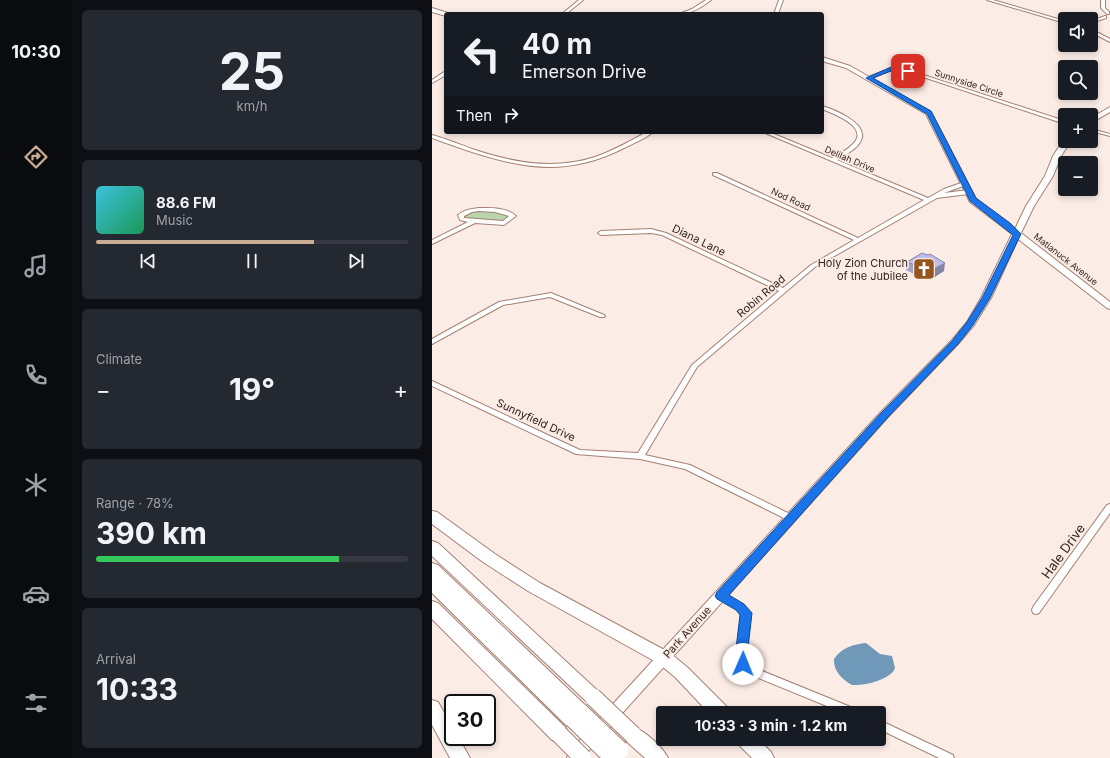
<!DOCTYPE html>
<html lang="en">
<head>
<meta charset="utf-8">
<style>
	:root { --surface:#171b24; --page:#242831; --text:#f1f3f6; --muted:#9ea1a6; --line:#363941; --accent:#c8ac94 }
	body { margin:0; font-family:Inter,sans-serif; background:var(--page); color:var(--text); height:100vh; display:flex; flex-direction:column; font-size:15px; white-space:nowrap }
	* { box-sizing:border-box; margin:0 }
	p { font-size:13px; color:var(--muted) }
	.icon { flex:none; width:22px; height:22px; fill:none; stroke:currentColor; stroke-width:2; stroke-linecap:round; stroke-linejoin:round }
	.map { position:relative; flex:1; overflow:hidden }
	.panel { display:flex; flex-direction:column; gap:10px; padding:10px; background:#0d0f14; width:360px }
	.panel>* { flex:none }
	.top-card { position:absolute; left:12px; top:12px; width:380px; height:122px; border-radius:4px; box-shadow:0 2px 6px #0003; background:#171b24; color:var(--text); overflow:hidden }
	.tools { position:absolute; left:626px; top:12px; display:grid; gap:8px }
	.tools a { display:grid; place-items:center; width:40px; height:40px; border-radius:4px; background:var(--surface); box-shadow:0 2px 6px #0003; font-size:20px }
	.speed { position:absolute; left:12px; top:694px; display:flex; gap:8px; font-size:20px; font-weight:700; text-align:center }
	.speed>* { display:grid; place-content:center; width:52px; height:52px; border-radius:50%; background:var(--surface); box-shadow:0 2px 6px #0003; line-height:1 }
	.speed .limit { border:2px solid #111; border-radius:6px; background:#fff; color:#111 }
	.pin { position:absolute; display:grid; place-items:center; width:34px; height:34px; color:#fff; margin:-17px; border-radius:8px; box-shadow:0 2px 6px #0006 }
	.me { position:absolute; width:44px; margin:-22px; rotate:1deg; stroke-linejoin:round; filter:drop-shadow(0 0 3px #0008) }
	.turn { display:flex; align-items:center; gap:14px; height:84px; padding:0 12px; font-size:18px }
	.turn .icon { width:52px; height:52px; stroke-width:2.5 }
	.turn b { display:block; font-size:28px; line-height:34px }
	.then { display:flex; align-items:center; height:38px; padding:0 12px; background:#0003; gap:8px; font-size:15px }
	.big { font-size:30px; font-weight:700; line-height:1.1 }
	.panel .card { flex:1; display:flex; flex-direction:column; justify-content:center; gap:6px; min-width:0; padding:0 14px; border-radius:6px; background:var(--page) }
	.panel .dial { align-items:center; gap:0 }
	.dial b { font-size:52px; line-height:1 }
	.song { display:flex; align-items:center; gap:12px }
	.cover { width:48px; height:48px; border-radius:6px; background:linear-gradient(135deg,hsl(190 70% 55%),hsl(150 70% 35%)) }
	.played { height:4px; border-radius:2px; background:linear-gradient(90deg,var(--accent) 70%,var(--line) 70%) }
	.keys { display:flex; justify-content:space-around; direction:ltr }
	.heat { display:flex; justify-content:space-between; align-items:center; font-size:22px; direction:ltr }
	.charge { height:6px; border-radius:3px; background:linear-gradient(90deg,#34c759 78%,var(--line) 0) }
	.trip { position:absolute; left:224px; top:706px; width:230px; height:40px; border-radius:4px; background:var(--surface); box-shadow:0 2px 6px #0003; font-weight:700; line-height:40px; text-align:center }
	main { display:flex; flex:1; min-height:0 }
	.tab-bar { display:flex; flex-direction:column; width:72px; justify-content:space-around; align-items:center; background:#090b0e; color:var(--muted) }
	.tab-bar .icon { width:28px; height:28px }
	.tab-bar .active { color:var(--accent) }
	.tab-bar b { font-size:18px; color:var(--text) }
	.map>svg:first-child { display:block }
	.green { fill:#bad5ad }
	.water { fill:#7099b9 }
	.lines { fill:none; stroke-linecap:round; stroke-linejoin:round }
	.street-casing { stroke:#a38073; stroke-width:2 }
	.secondary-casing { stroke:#a38073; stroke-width:2 }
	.highway-casing { stroke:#a38073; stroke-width:2 }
	.street { fill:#fff; fill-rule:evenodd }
	.secondary { fill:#fff; fill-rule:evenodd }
	.highway { fill:#fff; fill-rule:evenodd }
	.highway-bridge-casing { stroke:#a38073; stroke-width:19; stroke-linecap:butt }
	.highway-bridge { stroke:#fff; stroke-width:17 }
	.wall { fill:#a3a2c9 }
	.shaded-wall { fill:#8484a4 }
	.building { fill:#bdbcea; stroke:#8484a4 }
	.route { fill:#1a73e8; stroke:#114b97 }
	.labels { text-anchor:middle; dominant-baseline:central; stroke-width:3.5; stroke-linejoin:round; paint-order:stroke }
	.far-street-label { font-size:9px; fill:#32241f; stroke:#fcece6 }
	.street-label { font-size:11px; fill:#32241f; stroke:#fcece6 }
	.poi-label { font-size:11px; fill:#32241f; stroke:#fcece6; text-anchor:end }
	.near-street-label { font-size:13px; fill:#32241f; stroke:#fcece6 }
</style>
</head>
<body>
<main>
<nav class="tab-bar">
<b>10:30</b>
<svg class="icon active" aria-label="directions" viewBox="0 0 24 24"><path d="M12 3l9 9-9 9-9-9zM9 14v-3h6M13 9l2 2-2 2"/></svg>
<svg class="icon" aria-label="music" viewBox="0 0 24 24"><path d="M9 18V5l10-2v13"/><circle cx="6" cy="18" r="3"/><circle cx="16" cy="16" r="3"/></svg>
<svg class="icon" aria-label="phone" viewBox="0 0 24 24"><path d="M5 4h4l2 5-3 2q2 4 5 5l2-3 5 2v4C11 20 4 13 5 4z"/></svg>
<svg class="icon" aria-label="climate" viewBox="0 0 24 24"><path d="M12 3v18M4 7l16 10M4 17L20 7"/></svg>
<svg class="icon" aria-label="car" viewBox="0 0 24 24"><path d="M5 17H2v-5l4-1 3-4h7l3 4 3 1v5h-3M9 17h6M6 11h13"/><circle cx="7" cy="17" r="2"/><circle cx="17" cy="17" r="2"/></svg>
<svg class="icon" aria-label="filters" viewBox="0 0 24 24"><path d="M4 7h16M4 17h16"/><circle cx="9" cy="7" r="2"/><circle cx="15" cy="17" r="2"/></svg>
</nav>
<section class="panel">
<div class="card dial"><b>25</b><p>km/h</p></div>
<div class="card">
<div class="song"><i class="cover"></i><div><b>88.6 FM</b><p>Music</p></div></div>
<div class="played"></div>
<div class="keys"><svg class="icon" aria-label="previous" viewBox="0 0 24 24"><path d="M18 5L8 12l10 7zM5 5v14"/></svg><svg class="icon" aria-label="pause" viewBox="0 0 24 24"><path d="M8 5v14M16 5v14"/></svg><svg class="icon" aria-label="next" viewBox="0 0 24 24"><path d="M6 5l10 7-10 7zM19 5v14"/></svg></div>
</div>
<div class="card"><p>Climate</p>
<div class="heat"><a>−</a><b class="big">19°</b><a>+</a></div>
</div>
<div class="card"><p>Range · 78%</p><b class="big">390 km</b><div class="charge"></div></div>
<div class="card"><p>Arrival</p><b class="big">10:33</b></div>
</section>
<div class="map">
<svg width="678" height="758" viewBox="0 0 678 758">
	<rect width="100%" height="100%" fill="#fcece6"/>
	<path class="green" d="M43,211L74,213L78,216L71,221L34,219L31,217L35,213Z"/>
	<path class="water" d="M434,643L448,654L460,656L463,668C459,680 431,686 420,685C411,680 401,671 402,659C409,648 422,644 434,643Z"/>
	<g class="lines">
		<g class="street-casing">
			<path id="street" d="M147,0H151L134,14H130Z
				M274,0H279C270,7 259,14 247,14L260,9Z
				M347,0H351L346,14H342Z
				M555,0H561L633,21V23Z
				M669,0H673V8L677,12V14H675L669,8Z
				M673,16H674V18L659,23V21Z
				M659,29L678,39V42L659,32Z
				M464,66L633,121V124L464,68L438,79L434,78Z
				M12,72H14V75L0,83V80Z
				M390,106C401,109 433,122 430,137C428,148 413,155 405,160L496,198L512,189L532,182L535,184L534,185L512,193L536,190L539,192L536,194L505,198L383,267L265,367L213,455L258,465L362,516L363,518L362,520H356L253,469L208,459L144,454L0,386V381L148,450L206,453L260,365L347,291L230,235L219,233L169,235L166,233L169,231L219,229L234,233L351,288L379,265L422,240L281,175V173H285L426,238L492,200L331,132H337L400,158C408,154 415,150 421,144C438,127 402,114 390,109Z
				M659,129L678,134V136L659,131Z
				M215,132H221C213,139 202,143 192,148C122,184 68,162 0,138V135C15,139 29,145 43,150C82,163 123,170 163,157C181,151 198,141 215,132Z
				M47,208C59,208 74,207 84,216L72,225L43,223L0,244V240L36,222L28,220L26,215C32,210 39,209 47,208ZM47,211L63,212L77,216L71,221L32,218V216L40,212Z
				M119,293L172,315L173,316L172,317H168L118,297L71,305L0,344V339L67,302Z
				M678,504V513L607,613L604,614L601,613L600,610L601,607L675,505Z
				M289,593L308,603L318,613L314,657L315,662L318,666L426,710L428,713H412L312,672L306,664L304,657L309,614L302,607L286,598L285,596L286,594Z
				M447,720L521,755L522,758H507L447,729Z"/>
		</g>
		<g class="secondary-casing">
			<path id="secondary" d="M0,8L16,13L17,14H14V16L0,12Z
				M390,57L418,66L499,112L544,199L583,229L594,206L613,176L621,156L632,139L633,141H639L629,156L621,176L602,206L589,233L678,302V309L675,308L586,239L559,298L542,325L526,344L456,417L150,758H135L137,752L448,413L520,340L535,322L549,298L580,234L538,202L494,114L414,68L390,61Z
				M678,107V112L659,123V118Z"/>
		</g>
		<g class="highway-casing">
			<path id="highway" d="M0,511L5,512L63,554L108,583L238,653L255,667L295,707L298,713H277L243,677L226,663L96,591L51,562L0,524Z
				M0,541L6,543L167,692L170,697L167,702L161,705L155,702L0,556Z
				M0,563L6,565L153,705L156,711L153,717L150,718L148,725L141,727L134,725L0,593Z
				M0,601L6,603L134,728L136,734L134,740L127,742L120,740L0,619Z
				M0,700L6,702L21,728V737H26L38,758H18L0,725Z
				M201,727C213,731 230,746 236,758H213L194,741L192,735L194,729Z
				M305,739H326L339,752L342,758H320L307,745Z"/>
		</g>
		<use href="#street" class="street"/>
		<use href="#secondary" class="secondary"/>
		<use href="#highway" class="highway"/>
		<g class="highway-bridge-casing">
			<path id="highway-bridge" d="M161,697L201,735
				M147,711L188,750
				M141,719L181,758
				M127,734L151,758"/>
		</g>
		<use href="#highway-bridge" class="highway-bridge"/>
	</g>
	<path class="wall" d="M496,255L512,271L501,278L489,272L484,275L474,270L475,262Z"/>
	<path class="shaded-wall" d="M490,263L489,272L484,275L485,266Z
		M513,263L512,271L501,278L502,269Z"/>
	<path class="building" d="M490,253L496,255L498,254L513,263L502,269L490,263L485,266L475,262Z"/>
	<path class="route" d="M464,65L479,71L476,73L464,69L441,78L499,111L544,198L578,223L589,234L558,298L541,325L526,344L456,417L297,595L312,604L320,613L315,657L317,664L315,668L311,669L306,668L303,657L308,615L304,610L285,599L283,596L285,592L449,413L520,341L535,322L550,298L581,235L538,201L495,114L434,78Z"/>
	<defs>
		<g id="church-square" transform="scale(1.15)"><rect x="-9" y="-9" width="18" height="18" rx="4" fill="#95561d" stroke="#fcece6"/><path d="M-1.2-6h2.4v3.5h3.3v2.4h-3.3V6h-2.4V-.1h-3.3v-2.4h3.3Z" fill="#fff"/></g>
	</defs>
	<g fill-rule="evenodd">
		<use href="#church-square" x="492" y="269"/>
	</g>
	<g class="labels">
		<g class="far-street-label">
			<text transform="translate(537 83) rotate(18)">Sunnyside Circle</text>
			<text transform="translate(418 159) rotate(23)">Delilah Drive</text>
			<text transform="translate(359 199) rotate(25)">Nod Road</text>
			<text transform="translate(634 259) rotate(38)">Matianuck Avenue</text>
		</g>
		<g class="street-label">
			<text transform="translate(267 240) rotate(26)">Diana Lane</text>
			<text transform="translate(329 296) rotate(-40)">Robin Road</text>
			<text transform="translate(104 420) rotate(25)">Sunnyfield Drive</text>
			<text transform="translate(255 632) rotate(-48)">Park Avenue</text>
		</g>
		<g class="poi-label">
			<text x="476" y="263">Holy Zion Church<tspan x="476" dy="13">of the Jubilee</tspan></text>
		</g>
		<g class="near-street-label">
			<text transform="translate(631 551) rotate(-54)">Hale Drive</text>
		</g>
	</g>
</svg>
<div class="tools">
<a><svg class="icon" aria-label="sound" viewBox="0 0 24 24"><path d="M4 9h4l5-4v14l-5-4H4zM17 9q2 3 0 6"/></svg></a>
<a><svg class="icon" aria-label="search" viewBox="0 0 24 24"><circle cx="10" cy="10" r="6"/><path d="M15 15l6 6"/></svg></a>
<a>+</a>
<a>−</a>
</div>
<div class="speed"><div class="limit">30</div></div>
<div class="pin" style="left:476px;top:71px;background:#d93025"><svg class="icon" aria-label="arrive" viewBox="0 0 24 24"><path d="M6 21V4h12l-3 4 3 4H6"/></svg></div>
<svg class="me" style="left:311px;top:664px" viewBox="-20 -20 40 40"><circle r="19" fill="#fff"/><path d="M0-13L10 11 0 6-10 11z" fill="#1a73e8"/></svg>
<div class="trip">10:33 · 3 min · 1.2 km</div>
<div class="top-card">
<div class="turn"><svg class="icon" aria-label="left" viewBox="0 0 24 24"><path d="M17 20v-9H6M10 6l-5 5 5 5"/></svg><div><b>40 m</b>Emerson Drive</div></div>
<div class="then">Then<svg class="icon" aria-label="right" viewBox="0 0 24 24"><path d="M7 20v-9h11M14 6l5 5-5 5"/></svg></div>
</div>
</div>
</main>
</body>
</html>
